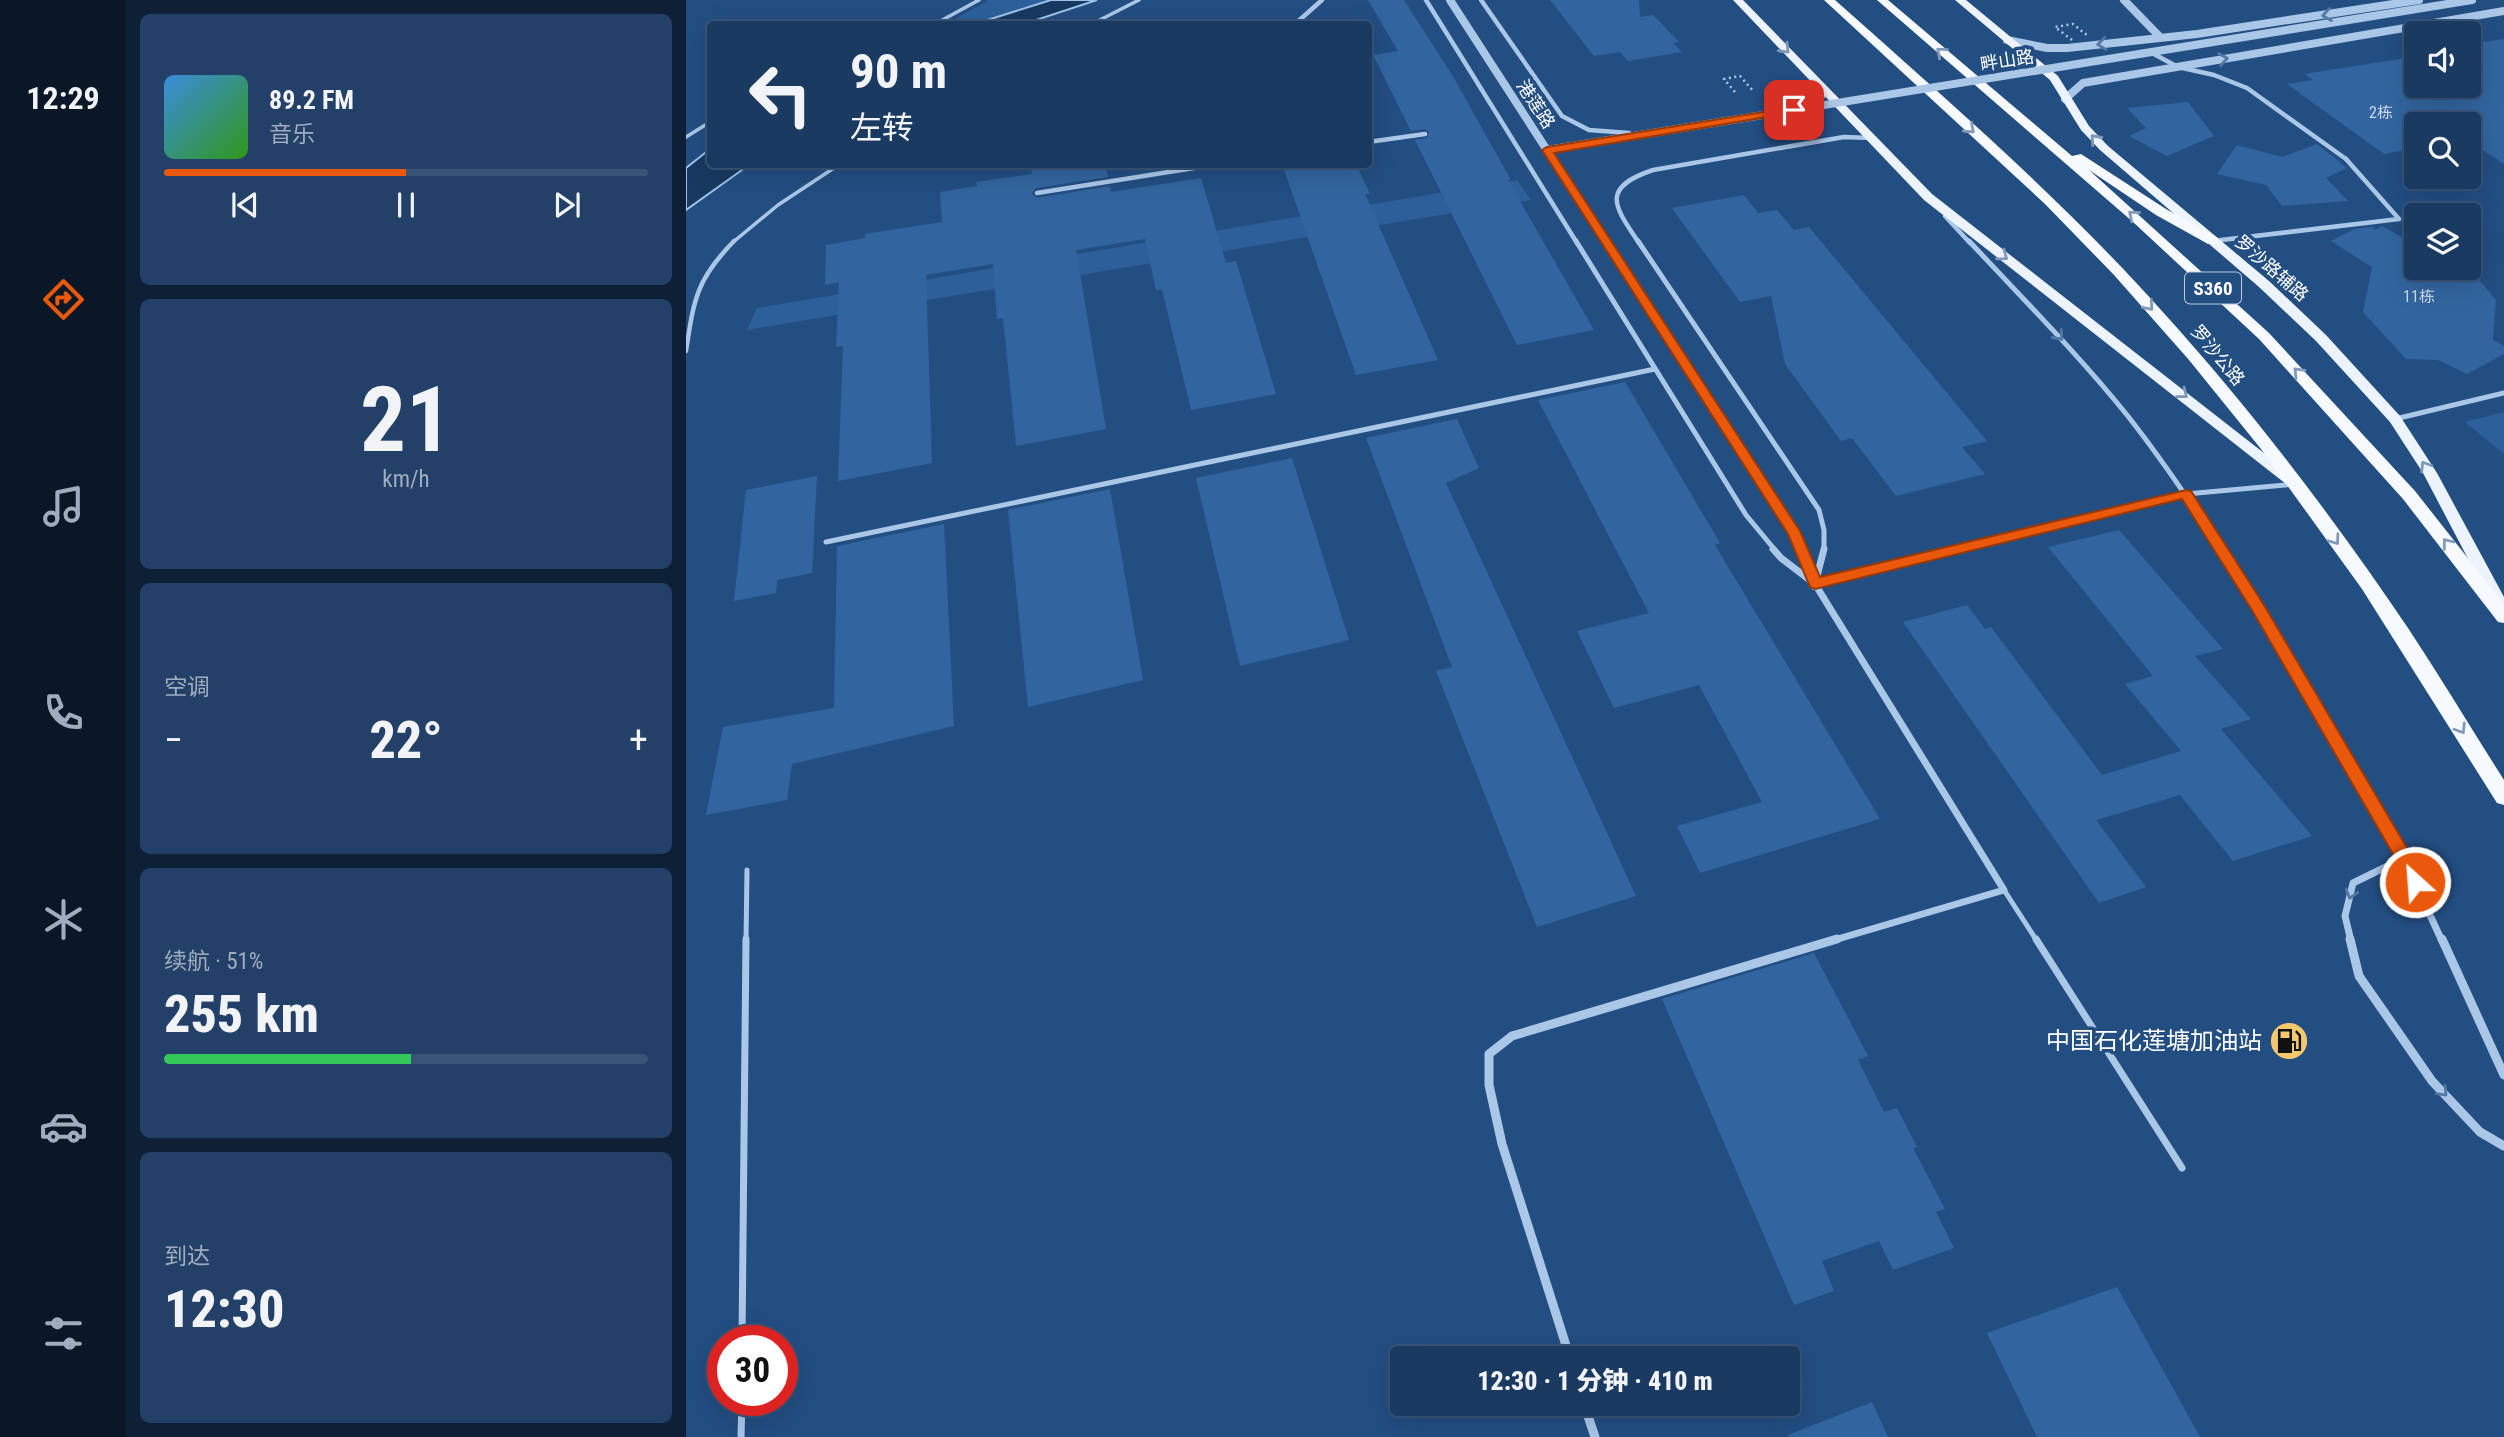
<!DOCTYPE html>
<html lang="zh">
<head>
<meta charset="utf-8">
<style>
	:root { --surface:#1a3a62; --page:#234168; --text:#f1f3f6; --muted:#9fadbe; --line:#385477; --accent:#ea580c }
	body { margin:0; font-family:"Roboto Condensed","Noto Sans SC",sans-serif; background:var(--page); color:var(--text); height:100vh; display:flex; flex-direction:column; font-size:26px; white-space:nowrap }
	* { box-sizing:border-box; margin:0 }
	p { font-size:23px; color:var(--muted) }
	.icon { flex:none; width:38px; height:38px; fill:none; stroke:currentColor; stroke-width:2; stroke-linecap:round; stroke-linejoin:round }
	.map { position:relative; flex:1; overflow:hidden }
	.details { display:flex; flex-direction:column; gap:14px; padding:14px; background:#0e2036; width:560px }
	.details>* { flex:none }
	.banner { position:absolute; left:21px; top:21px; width:665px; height:147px; border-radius:7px; box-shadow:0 7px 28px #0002,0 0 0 2px var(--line); background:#1a3a62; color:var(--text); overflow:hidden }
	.buttons { position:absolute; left:1718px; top:21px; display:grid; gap:14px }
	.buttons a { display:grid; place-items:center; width:77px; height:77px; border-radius:7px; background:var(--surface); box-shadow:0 7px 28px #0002,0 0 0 2px var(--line); font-size:35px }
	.speed { position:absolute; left:21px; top:1325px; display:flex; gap:14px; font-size:35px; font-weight:700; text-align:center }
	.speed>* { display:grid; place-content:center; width:91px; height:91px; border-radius:50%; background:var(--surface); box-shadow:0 7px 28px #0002,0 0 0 2px var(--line); line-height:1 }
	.speed .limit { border:10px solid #d22; background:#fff; color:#111 }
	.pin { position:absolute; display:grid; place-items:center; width:60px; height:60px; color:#fff; margin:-30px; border-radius:14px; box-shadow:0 4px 10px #0006 }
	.me { position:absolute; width:77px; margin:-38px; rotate:334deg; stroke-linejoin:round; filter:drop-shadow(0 0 5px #0008) }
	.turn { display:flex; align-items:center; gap:24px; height:147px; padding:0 28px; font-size:32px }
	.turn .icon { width:91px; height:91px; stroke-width:2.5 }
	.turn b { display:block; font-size:49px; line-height:60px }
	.big { font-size:52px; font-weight:800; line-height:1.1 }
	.details .card { flex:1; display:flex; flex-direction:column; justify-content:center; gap:10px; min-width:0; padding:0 24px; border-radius:10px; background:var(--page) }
	.details .dial { align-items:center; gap:0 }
	.dial b { font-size:91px; line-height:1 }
	.song { display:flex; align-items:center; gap:21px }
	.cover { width:84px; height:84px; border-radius:10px; background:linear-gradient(135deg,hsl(210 70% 55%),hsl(110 70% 35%)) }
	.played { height:7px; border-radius:4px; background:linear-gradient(90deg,var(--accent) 50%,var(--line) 50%) }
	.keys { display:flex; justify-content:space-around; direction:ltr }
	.heat { display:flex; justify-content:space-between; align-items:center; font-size:38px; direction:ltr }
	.charge { height:10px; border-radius:5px; background:linear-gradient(90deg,#34c759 51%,var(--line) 0) }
	.trip { position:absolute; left:704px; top:1346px; width:410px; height:70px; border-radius:7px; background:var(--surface); box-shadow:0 7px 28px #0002,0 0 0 2px var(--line); font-weight:800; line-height:70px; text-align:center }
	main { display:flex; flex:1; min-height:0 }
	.tab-bar { display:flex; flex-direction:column; width:126px; justify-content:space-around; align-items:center; background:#0a1727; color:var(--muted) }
	.tab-bar .icon { width:49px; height:49px }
	.tab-bar .active { color:var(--accent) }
	.tab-bar b { font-size:32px; color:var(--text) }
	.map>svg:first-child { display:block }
	.green { fill:#2d609a }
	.water { fill:#183961; stroke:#9ec2e9; stroke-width:2 }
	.building { fill:#32659f }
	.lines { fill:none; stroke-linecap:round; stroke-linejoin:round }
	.service-far3 { stroke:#aac7e8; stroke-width:3.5 }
	.service-far2 { stroke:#aac7e8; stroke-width:4.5 }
	.service-far1 { stroke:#aac7e8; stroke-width:5 }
	.service { stroke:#aac7e8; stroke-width:7 }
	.minor-far3 { stroke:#aac7e8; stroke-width:4.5 }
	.minor-far2 { stroke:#aac7e8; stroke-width:5 }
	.minor-far1 { stroke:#aac7e8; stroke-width:7 }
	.minor { stroke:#aac7e8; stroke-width:9 }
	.tertiary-far2 { stroke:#aac7e8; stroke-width:8 }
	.tertiary-far1 { stroke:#aac7e8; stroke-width:10 }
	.tertiary { stroke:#aac7e8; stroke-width:12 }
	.primary { fill:#ecf3fd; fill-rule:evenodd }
	.trunk { fill:#f6f9fe; fill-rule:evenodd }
	.path-bridge { stroke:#aac7e8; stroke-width:2.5; stroke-dasharray:2 3.5; stroke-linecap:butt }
	.minor-bridge { stroke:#aac7e8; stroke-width:4.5 }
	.tertiary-bridge { stroke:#aac7e8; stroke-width:8 }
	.oneway { stroke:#5278a6 }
	.oneway2 { stroke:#7d98b9 }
	.oneway3 { stroke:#829bba }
	.route { fill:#ea580c; stroke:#983908; stroke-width:2 }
	.labels { text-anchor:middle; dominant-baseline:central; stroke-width:7; stroke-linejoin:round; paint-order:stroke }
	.far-number-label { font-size:16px; fill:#ccd8e7 }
	.far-street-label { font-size:18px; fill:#fff; stroke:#234e82 }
	.shield { fill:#234e82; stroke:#bdcada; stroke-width:2 }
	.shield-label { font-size:19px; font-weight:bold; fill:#fff }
	.near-poi-label { font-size:24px; fill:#fff; stroke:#234e82; text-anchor:end }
</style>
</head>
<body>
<main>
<nav class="tab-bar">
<b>12:29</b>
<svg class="icon active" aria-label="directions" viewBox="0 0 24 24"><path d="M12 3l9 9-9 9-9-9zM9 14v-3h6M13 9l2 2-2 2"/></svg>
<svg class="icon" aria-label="music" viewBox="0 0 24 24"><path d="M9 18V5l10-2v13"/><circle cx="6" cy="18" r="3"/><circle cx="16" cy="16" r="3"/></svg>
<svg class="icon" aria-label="phone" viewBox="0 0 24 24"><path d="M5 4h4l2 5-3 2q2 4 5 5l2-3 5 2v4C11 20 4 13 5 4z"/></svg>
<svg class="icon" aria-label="climate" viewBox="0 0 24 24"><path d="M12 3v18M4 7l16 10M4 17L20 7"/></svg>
<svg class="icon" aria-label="car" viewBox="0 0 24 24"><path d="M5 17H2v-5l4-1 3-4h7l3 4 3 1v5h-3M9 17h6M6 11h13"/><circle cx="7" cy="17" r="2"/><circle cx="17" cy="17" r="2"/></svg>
<svg class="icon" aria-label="filters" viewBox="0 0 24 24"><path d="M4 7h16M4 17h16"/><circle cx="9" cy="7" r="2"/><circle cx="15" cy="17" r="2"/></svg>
</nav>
<section class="details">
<div class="card">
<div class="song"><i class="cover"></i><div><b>89.2 FM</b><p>音乐</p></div></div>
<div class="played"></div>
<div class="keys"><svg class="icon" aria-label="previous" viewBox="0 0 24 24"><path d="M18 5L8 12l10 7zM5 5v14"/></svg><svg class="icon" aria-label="pause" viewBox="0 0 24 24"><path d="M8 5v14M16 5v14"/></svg><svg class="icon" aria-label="next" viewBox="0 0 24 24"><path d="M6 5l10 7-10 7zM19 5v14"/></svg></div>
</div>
<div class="card dial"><b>21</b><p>km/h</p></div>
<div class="card"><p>空调</p>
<div class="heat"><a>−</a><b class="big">22°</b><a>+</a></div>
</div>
<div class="card"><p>续航 · 51%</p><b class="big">255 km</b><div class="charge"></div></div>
<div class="card"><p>到达</p><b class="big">12:30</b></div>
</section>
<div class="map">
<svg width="1818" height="1437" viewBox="0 0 1818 1437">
	<rect width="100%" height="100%" fill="#234e82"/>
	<path class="green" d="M303,0H375L310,24H260Z
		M831,180L845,200L61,330L71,308Z
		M1818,412V454L1779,422Z"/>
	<path class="water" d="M365,0H411L338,24H289Z
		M24,149V164L63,165L0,210V168Z"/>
	<path class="building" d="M682,0H718L768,78L825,180H822L908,330L831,345L729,140L741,138L743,132L739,129L725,131L687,55L712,51Z
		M864,0H953L954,17L967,15L993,42L987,43L996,52L942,61L934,52L908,56Z
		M1818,39V164L1783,141V124H1731V148L1698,154L1601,84L1627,80L1618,74L1720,58L1716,55L1731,53V86H1783V44Z
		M1502,102L1528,136L1481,156L1443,136L1460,128L1441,108Z
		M1631,144L1661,168L1640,178L1662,201L1596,206L1580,185L1531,174L1551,145L1596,157Z
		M344,164H419L422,177L350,188L346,194L351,198L424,186L425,192L515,178L540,263L550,261L590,394L505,410L476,289L470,290L459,239L390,250L420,429L330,446L317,318L311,319L307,264L240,275L246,463L152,481L157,346L150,347L153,282L139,285L140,245L179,238V234L256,222L254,192L291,186L290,182L346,174Z
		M596,164H670L684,194H679L752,360L670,375Z
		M1058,195L1072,213L1091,210L1108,230L1123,227L1301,441L1276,447L1299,474L1210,496L1166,438L1155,441L1099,364L1085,296L1054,302L986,208Z
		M1696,226L1731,246V268H1783L1810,300L1807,340L1818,346V354L1781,374L1752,360L1720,359L1677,312L1686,267L1645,241L1668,229L1686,227L1689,230Z
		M939,382L1034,543L1029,545L1194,819L1014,873L991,826L1076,802L1013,685L928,708L891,631L963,613L852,400Z
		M771,419L793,468L760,483L950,896L851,927L750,671L766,667L680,438Z
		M606,458L663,640L554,666L510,478Z
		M131,476L126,573L91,580L90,593L48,601L60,490Z
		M424,489L457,680L342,707L322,510Z
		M258,524L268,726L106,764L101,800L20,815L37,727L148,708L151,546Z
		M1433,530L1537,649L1509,656L1565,719L1535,729L1626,836L1547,861L1494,795L1410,820L1460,887L1413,903L1217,622L1281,605L1299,629L1305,627L1416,775L1495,751L1439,684L1467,676L1362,547Z
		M1128,953L1182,1056L1172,1060L1198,1112L1211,1108L1231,1147L1227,1148L1259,1209L1250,1212L1268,1248L1207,1270L1193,1241L1136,1261L1148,1291L1108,1305L976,999Z
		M1431,1287L1514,1437H1351L1301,1333Z
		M1186,1402L1202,1437H1103L1102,1435Z"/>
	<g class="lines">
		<path class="service-far3" d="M249,24L293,0
			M406,24L453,0
			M0,137L24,122
			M46,243L92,205L154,164"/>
		<path class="service-far2" d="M0,351C8,299 10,280 48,241"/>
		<path class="service-far1" d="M1318,890L1351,941
			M60,941L61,870"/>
		<path class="service" d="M1350,939L1496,1168
			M56,1340L60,939
			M55,1437L56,1400"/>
		<path class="minor-far3" d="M740,0L891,243
			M795,0L876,116L903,130L943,133
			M609,24L636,0
			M1117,105L1133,100L1141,93
			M682,142L739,134
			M351,193L533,164
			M1259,216L1284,243
			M1527,241L1713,219L1660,159
			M953,243C929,207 913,188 967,170L1158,137L1185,138"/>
		<path class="minor-far2" d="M890,241L1060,515L1089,550
			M952,241L1133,510L1138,530V550
			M1283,241C1336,298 1392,354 1441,415C1475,458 1506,504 1536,550
			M1709,419L1818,393
			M140,542L969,369
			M1267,550L1500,494L1609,484"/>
		<path class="minor-far1" d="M1087,549L1095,558L1129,584L1138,549
			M1535,549C1615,675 1694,805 1756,941
			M1145,941L1318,890L1129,584L1275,549
			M1665,941L1659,916L1667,883L1718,858"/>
		<path class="minor" d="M1664,939L1673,976L1746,1081L1794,1132L1818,1146
			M1756,939L1818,1075
			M884,1358L816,1144L803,1085V1054L826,1036L1151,939
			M898,1404L909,1437"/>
		<path class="tertiary-far2" d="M764,0L921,243
			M1438,0L1474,37
			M1321,40L1361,48H1381L1511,34L1733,0
			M1379,99L1397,83L1818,11"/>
		<path class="tertiary-far1" d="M920,241L1109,534L1116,550"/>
		<path class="tertiary" d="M1115,549L1129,584"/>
		<path class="primary" d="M1047,0H1057L1246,194L1610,478L1612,481L1610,484H1600L1238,200Z
			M1269,0H1280L1372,76L1403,126L1422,146L1583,281L1640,335L1714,416L1751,473L1818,597V618L1810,612L1737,473L1704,422L1630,341L1573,287L1414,150L1395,130L1364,80Z"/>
		<path class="trunk" d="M1138,0H1149C1261,100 1375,198 1475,310C1565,409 1647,517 1722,628C1755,678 1786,730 1818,780V805L1811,803L1676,589L1575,449L1503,360L1428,275L1359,204Z
			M1191,0H1202L1386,156L1395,154L1480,209L1532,238V244H1522L1470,215L1403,170L1583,333L1729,491L1818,604V623L1812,622L1717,499L1573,339L1447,222Z"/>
		<path class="path-bridge" d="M1386,40L1369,27L1387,24L1402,36
			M1049,92L1038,79L1054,76L1068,92"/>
		<path class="minor-bridge" d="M1464,52L1492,67L1528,75L1561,88L1660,159"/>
		<path class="tertiary-bridge" d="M861,150L1786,0"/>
	</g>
	<defs><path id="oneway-chevron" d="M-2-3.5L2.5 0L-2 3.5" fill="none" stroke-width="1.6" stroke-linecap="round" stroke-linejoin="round" transform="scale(1.75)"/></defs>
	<g class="oneway">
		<use href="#oneway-chevron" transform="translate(1641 15) rotate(171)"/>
		<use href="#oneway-chevron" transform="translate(1416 44) rotate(173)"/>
		<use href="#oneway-chevron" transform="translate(1537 59) rotate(-9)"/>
		<use href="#oneway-chevron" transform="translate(1373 336) rotate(48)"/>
		<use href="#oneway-chevron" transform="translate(1665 894) rotate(106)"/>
		<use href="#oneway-chevron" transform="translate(1757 1092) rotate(47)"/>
	</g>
	<g class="oneway2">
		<use href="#oneway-chevron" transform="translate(1099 49) rotate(46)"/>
		<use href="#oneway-chevron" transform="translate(1409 139) rotate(-132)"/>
		<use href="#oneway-chevron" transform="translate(1317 256) rotate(37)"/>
		<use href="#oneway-chevron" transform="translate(1497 394) rotate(38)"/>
		<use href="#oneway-chevron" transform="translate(1739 466) rotate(-122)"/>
	</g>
	<g class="oneway3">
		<use href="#oneway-chevron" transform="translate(1255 52) rotate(-139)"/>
		<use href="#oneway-chevron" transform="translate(1284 129) rotate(42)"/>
		<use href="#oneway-chevron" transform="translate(1447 215) rotate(-140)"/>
		<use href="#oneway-chevron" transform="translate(1463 306) rotate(49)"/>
		<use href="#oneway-chevron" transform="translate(1612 372) rotate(-134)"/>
		<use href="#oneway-chevron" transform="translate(1649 540) rotate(54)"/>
		<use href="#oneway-chevron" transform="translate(1761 543) rotate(-128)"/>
		<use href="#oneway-chevron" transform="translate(1775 729) rotate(58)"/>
	</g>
	<path class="route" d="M1108,107L1111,108V112L868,153L1114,531L1134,577L1500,490L1505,491L1578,605L1724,853L1738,882L1736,887L1729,889L1723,887L1711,861L1567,612L1496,499L1129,589L1124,587L1102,534L856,150L861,147Z"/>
	<defs>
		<g id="fuel-disc" transform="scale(2.0125)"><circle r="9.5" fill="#f3c96c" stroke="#234e82"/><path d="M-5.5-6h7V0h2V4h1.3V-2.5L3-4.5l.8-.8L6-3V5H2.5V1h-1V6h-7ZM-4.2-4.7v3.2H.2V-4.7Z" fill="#111"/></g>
	</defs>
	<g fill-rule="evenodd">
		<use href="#fuel-disc" x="1603" y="1041"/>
	</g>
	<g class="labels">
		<g class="far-number-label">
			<text x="1695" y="112">2栋</text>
			<text x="1733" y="296">11栋</text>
		</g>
		<g class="far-street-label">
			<text transform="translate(1321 60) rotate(-9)">畔山路</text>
			<text transform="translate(850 104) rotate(57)">港莲路</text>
			<text transform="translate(1586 268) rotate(41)">罗沙路辅路</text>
			<text transform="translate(1532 355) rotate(50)">罗沙公路</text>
		</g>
		<rect class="shield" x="1499" y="272.5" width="56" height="31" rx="5"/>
		<g class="shield-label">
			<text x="1527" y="288">S360</text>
		</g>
		<g class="near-poi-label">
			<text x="1576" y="1041">中国石化莲塘加油站</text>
		</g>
	</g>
</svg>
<div class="buttons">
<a><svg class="icon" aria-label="sound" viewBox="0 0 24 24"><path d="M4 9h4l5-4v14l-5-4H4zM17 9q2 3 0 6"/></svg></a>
<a><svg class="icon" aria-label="search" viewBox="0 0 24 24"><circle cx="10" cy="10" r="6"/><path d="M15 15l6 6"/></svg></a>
<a><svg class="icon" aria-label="layers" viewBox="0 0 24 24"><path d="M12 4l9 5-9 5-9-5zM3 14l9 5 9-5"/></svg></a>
</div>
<div class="speed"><div class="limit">30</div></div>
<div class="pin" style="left:1108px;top:110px;background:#d93025"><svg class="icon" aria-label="arrive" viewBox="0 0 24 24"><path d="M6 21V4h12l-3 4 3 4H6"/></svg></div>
<svg class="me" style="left:1729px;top:882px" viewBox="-20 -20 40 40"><circle r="17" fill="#ea580c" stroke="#fff" stroke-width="3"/><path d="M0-11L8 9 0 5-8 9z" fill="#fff"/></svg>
<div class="trip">12:30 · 1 分钟 · 410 m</div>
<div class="banner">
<div class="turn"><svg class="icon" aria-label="left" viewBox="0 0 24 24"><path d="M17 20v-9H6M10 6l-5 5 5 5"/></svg><div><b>90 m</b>左转</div></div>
</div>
</div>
</main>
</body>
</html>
